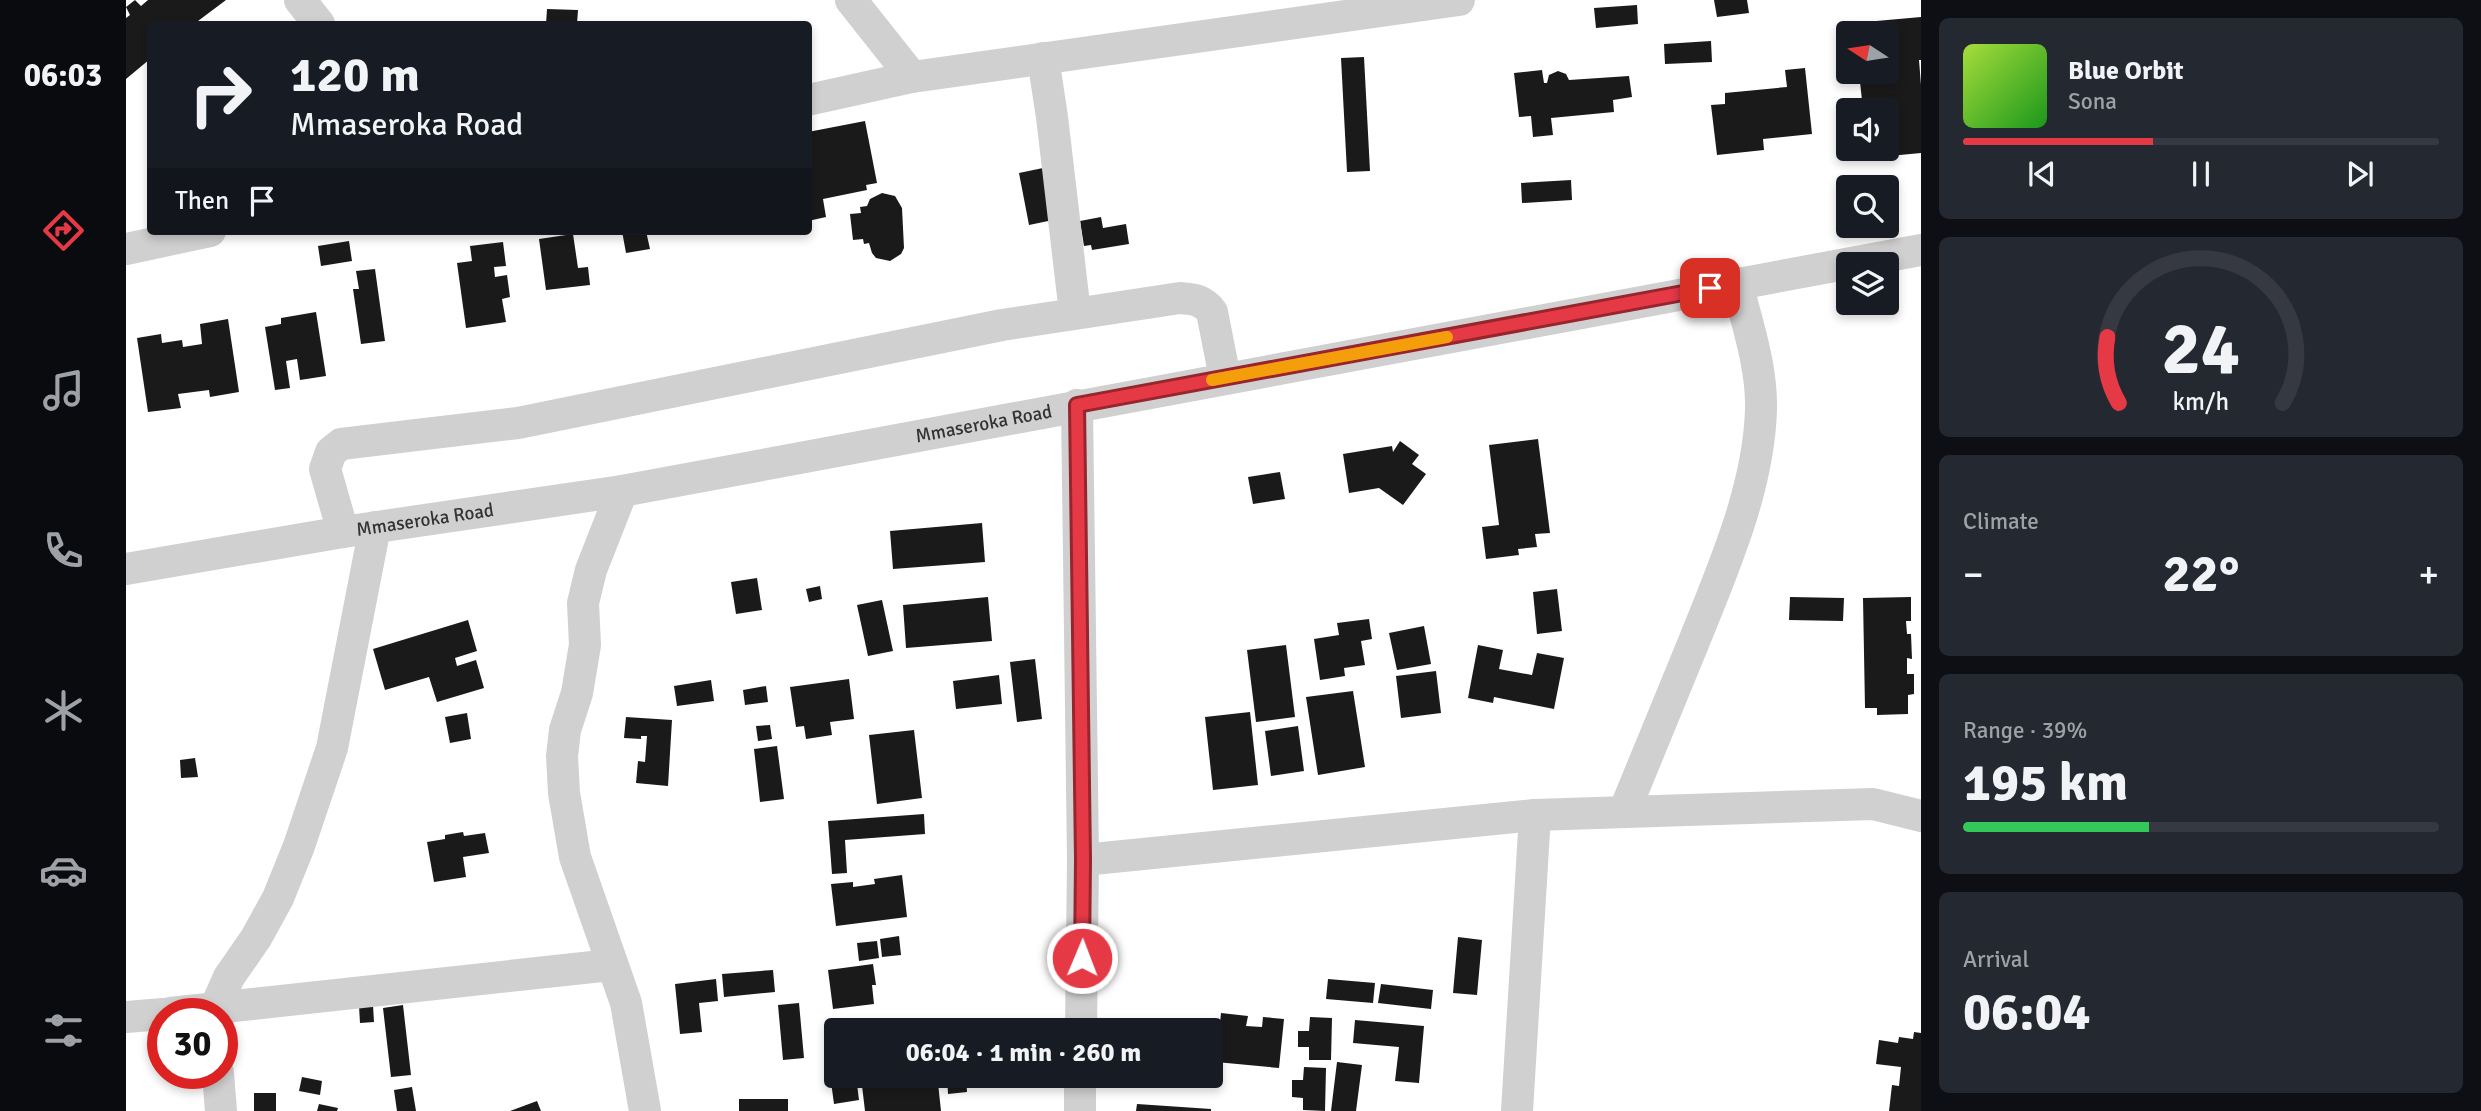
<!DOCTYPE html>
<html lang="en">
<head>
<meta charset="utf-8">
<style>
	:root { --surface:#171b24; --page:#242831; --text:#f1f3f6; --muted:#9ea1a6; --line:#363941; --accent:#e63946 }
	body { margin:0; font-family:Signika,sans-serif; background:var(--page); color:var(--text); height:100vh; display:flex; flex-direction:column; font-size:26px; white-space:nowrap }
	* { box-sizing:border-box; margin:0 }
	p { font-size:23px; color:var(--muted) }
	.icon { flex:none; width:38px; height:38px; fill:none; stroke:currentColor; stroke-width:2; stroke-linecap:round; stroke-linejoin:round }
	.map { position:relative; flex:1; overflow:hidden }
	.sheet { display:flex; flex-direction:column; gap:18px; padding:18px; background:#0d0f14; width:560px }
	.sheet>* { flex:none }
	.top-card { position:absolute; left:21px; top:21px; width:665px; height:214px; border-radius:7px; box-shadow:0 4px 10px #0003; background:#171b24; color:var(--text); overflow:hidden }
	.needle { width:46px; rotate:282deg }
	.controls { position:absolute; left:1710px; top:21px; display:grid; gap:14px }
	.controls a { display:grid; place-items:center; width:63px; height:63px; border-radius:7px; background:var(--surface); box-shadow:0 4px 10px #0003; font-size:35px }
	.speed { position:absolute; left:21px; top:998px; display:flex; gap:14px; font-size:35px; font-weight:700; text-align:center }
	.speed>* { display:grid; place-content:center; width:91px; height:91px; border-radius:50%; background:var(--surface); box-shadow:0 4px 10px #0003; line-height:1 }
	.speed .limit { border:10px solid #d22; background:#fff; color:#111 }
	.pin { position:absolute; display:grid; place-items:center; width:60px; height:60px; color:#fff; margin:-30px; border-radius:14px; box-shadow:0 4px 10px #0006 }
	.me { position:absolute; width:77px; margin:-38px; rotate:1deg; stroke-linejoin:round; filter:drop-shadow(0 0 5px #0008) }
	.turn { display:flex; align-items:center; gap:24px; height:147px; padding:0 28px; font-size:32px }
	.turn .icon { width:91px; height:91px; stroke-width:2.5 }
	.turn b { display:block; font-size:49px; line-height:60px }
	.then { display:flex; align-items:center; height:66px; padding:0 28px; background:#0003; gap:14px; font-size:26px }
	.big { font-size:52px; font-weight:700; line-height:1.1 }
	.sheet .widget { flex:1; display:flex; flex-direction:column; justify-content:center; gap:10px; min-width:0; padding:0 24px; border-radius:10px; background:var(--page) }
	.sheet .dial { align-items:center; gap:0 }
	.dial svg { height:182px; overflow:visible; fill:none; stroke:var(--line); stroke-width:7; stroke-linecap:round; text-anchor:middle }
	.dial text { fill:var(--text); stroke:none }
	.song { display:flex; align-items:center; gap:21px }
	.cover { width:84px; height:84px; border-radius:10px; background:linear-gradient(135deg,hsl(80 70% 55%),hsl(120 70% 35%)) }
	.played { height:7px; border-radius:4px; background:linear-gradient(90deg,var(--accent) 40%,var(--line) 40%) }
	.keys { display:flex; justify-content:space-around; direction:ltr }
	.heat { display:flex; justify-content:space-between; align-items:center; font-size:38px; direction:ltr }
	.charge { height:10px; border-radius:5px; background:linear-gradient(90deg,#34c759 39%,var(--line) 0) }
	.trip { position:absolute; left:698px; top:1018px; width:399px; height:70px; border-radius:7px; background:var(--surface); box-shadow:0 4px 10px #0003; font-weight:700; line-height:70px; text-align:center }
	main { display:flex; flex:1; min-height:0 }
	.tabs { display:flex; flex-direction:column; width:126px; justify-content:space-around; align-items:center; background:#090b0e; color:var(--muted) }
	.tabs .icon { width:49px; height:49px }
	.tabs .on { color:var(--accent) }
	.tabs b { font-size:32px; color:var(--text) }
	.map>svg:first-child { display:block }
	.building { fill:#1a1a1a }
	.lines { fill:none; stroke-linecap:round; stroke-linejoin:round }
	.minor { stroke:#d0d0d0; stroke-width:32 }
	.route-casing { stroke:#96252e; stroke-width:18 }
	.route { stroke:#e63946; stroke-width:12 }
	.slow { stroke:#f59e0b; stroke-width:12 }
	.labels { text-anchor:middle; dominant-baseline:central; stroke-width:7; stroke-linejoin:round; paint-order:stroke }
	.street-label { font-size:19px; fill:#333; stroke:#fff }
</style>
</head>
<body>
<main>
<nav class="tabs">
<b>06:03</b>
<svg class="icon on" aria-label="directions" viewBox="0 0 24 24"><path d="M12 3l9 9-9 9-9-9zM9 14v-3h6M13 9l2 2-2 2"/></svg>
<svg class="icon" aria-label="music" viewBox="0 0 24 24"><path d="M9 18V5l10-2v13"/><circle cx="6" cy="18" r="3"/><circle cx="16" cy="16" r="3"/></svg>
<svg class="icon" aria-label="phone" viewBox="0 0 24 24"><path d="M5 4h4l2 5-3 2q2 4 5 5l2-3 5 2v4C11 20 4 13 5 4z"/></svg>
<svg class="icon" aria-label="climate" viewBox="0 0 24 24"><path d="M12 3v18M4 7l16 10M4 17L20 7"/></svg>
<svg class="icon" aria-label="car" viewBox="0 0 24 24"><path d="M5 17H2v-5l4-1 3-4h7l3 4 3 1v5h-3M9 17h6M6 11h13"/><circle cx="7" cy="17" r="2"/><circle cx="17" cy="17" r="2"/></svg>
<svg class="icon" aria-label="filters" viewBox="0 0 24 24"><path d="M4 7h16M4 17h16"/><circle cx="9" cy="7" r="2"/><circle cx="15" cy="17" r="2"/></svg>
</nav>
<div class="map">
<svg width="1795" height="1111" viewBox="0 0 1795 1111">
	<rect width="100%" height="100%" fill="#fff"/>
	<path class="building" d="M9,0L15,6L22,0H100L68,24H24V59L0,79V18L4,15L0,7Z
		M1588,0H1621L1623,13L1591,17Z
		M1511,5L1512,24L1470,28L1468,8Z
		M421,9L452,10L451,24H420Z
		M1795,17V60H1793L1795,85V153L1742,158L1741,149H1760V110H1737L1733,72H1760V33H1729L1728,23Z
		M1585,41L1586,62L1539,64L1538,44Z
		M1238,57L1244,171L1221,172L1215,58Z
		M1679,68L1686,134L1637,139L1638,150L1591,155L1585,105L1599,104V93L1661,87L1659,70Z
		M1416,70L1418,83H1421L1423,75L1432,71L1440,74L1443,80L1503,76L1506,97L1487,100L1488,112L1425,118L1427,135L1407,137L1405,116L1393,117L1388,73Z
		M739,121L751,183L740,185L741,190L697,199L700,217L682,221V132Z
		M917,168L927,220L903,225L893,173Z
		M1445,180L1446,200L1396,203L1395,183Z
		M756,193L769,196L776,208L778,248L775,254L764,261L750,258L746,253L743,243L738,244L737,239L727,240L724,214L735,213L734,207L741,206L744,199Z
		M975,217L977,228L1000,224L1003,244L966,250L965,245L958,246L954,221Z
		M496,231H520L524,249L500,253Z
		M447,234L452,268L462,267L464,285L420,290L413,239Z
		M223,241L226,261L195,266L192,246Z
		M377,242L380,266L368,267L369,277L381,275L384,297L376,299L380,322L340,328L331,263L346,261L344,246Z
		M249,269L259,341L235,344L227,289H233L230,271Z
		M190,312L200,376L174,380L171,359L160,361L164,388L149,390L139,327L155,324V318Z
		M102,319L113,392L84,397L83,390L52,394L55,408L22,412L11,338L35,334L36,343L56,340L57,347L76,344L74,324Z
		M1412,439L1424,533L1409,534L1411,547L1392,549L1393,555L1360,559L1356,527L1373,525L1363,445Z
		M1274,441L1293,455L1286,464L1300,474L1277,505L1253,488L1223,493L1217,454L1266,446L1267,452Z
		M1154,472L1159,499L1127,504L1122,477Z
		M856,523L859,562L767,569L764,531Z
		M631,578L636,610L610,614L605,582Z
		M694,586L696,599L683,602L680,589Z
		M1431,589L1436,631L1411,634L1407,592Z
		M862,597L866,641L780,648L777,605Z
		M1664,597L1718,598L1717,621L1663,620Z
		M1785,597V621H1780L1781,634H1785L1786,659L1781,658V674H1788V694L1782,695V714L1751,715V708H1739L1737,598Z
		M756,600L767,651L742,656L731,605Z
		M1243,619L1246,639L1235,641L1239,665L1218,668L1219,676L1194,680L1188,639L1213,635L1211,623Z
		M342,620L351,651L329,658L331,666L350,660L358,688L311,702L303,677L259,690L247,649Z
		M1298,626L1305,664L1271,670L1263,633Z
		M1160,645L1169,717L1130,722L1121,650Z
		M1352,645L1377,650L1373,669L1406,675L1411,653L1438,658L1428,709L1368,697L1367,703L1342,698Z
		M909,659L916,719L891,722L884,662Z
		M1310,671L1315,713L1275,718L1270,676Z
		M873,675L876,704L830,709L827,681Z
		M723,679L728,719L704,722L706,735L680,739L678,726L670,727L664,687Z
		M585,680L588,701L551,706L548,686Z
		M640,686L642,702L619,705L617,690Z
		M1227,691L1239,767L1192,775L1180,697Z
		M1124,712L1132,785L1087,790L1079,717Z
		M341,713L345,739L324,743L319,717Z
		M500,717L546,720L542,786L510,783L512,761L519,762L521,736H515V739L498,738Z
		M644,725L646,739L632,741L630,726Z
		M1172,726L1178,771L1145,776L1139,731Z
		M788,730L796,798L751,804L743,735Z
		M651,746L658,799L634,802L628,749Z
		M69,758L72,777L55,778L54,760Z
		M798,814L799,834L719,840L721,873L706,874L702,821Z
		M337,832L338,836L359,833L363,853L337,857L340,877L308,882L301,842L319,839V835Z
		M776,875L781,917L710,926L705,884L727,882V887L749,884L748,879Z
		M773,936L775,955L756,957L754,939Z
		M1332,937L1356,940L1351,995L1327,993Z
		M751,941L753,958L733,961L731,943Z
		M747,964L750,985H746L748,1004L707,1009L702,970Z
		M647,970L649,992L598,997L596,974Z
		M590,979L592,1001L573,1003L576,1032L554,1034L549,984Z
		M1202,979L1249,983L1247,1003L1200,999Z
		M1255,984L1307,990L1305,1009L1252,1003Z
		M673,1003L678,1058L657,1060L652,1005Z
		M247,1005L248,1022L234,1023L233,1006Z
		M277,1005L285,1075L265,1077L257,1008Z
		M1095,1013L1122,1016L1120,1026L1136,1027L1137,1017L1158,1019L1153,1068L1090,1062Z
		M1184,1017L1206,1018L1205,1060H1183V1047H1172V1031H1183Z
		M1229,1020L1298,1026L1293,1083L1269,1081L1273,1047L1227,1043Z
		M1788,1032L1795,1033V1111H1763L1766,1085L1773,1086L1775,1067L1750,1064L1753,1040L1772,1043L1773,1037L1787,1039Z
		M710,1051V1076H730L733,1100L708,1104L701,1052Z
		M1211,1062L1236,1065L1230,1111H1205Z
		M1178,1067L1200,1068L1199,1111L1177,1110V1098L1166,1097V1080H1177Z
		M763,1076V1082L793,1079V1086L812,1083L815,1111H739L735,1077Z
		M821,1076H840L841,1092L822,1094Z
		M176,1077L196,1081L194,1095L173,1091Z
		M286,1087L290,1111H271L268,1090Z
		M128,1093H150V1111H128Z
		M613,1099H662V1111H613Z
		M411,1101L415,1111H384Z
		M193,1104L212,1108L211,1111H191Z
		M1011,1104L1085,1109V1111H1010Z"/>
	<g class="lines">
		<g class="minor">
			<path d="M174,0L193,24"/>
			<path d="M725,0L786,77"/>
			<path d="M917,58L926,117L949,313"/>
			<path d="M682,100L786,77L1333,0"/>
			<path d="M0,249L84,231"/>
			<path d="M951,405L957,860L955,1031"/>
			<path d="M496,491L465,570L457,603L459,645L451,693L439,730L436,756L438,793L449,857L500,1003L519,1111"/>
			<path d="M217,532L199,469L205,452L215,444L392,423L876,325L1054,298C1068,299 1077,300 1086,312L1099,378"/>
			<path id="s1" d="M0,569L217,532L496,491L1795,250"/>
			<path d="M1498,812C1522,754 1545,697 1569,639C1598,567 1633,487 1635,409C1636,366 1621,324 1611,283"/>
			<path d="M957,860L1409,815L1747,804L1795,816"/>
			<path d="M44,1013L485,965"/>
			<path d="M87,1013L103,977L130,938L152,898L173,846L206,748L249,527"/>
			<path d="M0,1017L37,1014"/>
			<path d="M92,1073L95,1111"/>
			<path d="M954,1111V1076"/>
			<path d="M1391,1111L1409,815"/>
		</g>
	</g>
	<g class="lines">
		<g class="route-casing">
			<path id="route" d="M956,958L957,860L951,405L1584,288"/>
		</g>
		<use href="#route" class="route"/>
		<path class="slow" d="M1086,380L1321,337"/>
	</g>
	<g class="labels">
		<g class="street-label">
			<text stroke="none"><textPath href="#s1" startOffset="870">Mmaseroka Road</textPath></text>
			<text stroke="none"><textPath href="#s1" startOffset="303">Mmaseroka Road</textPath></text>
		</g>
	</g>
</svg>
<div class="controls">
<a><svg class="needle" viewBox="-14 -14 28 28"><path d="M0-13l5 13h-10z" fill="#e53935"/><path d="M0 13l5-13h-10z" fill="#9ea1a6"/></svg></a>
<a><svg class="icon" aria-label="sound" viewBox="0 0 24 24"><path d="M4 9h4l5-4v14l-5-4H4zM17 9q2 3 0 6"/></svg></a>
<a><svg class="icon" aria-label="search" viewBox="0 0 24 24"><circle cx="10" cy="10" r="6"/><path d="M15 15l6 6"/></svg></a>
<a><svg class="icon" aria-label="layers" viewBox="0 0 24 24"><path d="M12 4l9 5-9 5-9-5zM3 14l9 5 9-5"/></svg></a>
</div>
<div class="speed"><div class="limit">30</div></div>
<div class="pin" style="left:1584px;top:288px;background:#d93025"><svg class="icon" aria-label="arrive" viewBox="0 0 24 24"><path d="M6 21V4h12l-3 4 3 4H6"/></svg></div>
<svg class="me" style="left:956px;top:958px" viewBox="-20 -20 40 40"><circle r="17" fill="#e63946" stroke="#fff" stroke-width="3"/><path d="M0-11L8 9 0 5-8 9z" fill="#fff"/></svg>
<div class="trip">06:04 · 1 min · 260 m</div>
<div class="top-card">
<div class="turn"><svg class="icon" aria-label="right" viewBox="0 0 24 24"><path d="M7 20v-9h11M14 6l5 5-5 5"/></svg><div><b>120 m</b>Mmaseroka Road</div></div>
<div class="then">Then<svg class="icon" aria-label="arrive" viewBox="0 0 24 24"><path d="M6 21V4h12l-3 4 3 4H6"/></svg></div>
</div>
</div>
<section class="sheet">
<div class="widget">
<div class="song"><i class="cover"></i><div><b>Blue Orbit</b><p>Sona</p></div></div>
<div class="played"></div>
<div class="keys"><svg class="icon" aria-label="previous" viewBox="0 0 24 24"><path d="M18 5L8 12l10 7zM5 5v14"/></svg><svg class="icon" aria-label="pause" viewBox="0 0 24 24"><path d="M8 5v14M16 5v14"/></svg><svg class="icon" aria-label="next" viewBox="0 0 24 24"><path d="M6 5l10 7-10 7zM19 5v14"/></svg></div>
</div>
<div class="widget dial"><svg viewBox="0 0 100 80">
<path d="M14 69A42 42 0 1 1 86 69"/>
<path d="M14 69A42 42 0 0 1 9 40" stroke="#e63946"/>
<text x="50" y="56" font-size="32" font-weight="700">24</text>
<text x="50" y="72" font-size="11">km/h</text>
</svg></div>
<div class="widget"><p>Climate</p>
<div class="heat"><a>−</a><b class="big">22°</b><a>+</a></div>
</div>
<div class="widget"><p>Range · 39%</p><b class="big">195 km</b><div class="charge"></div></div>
<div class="widget"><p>Arrival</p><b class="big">06:04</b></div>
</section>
</main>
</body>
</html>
